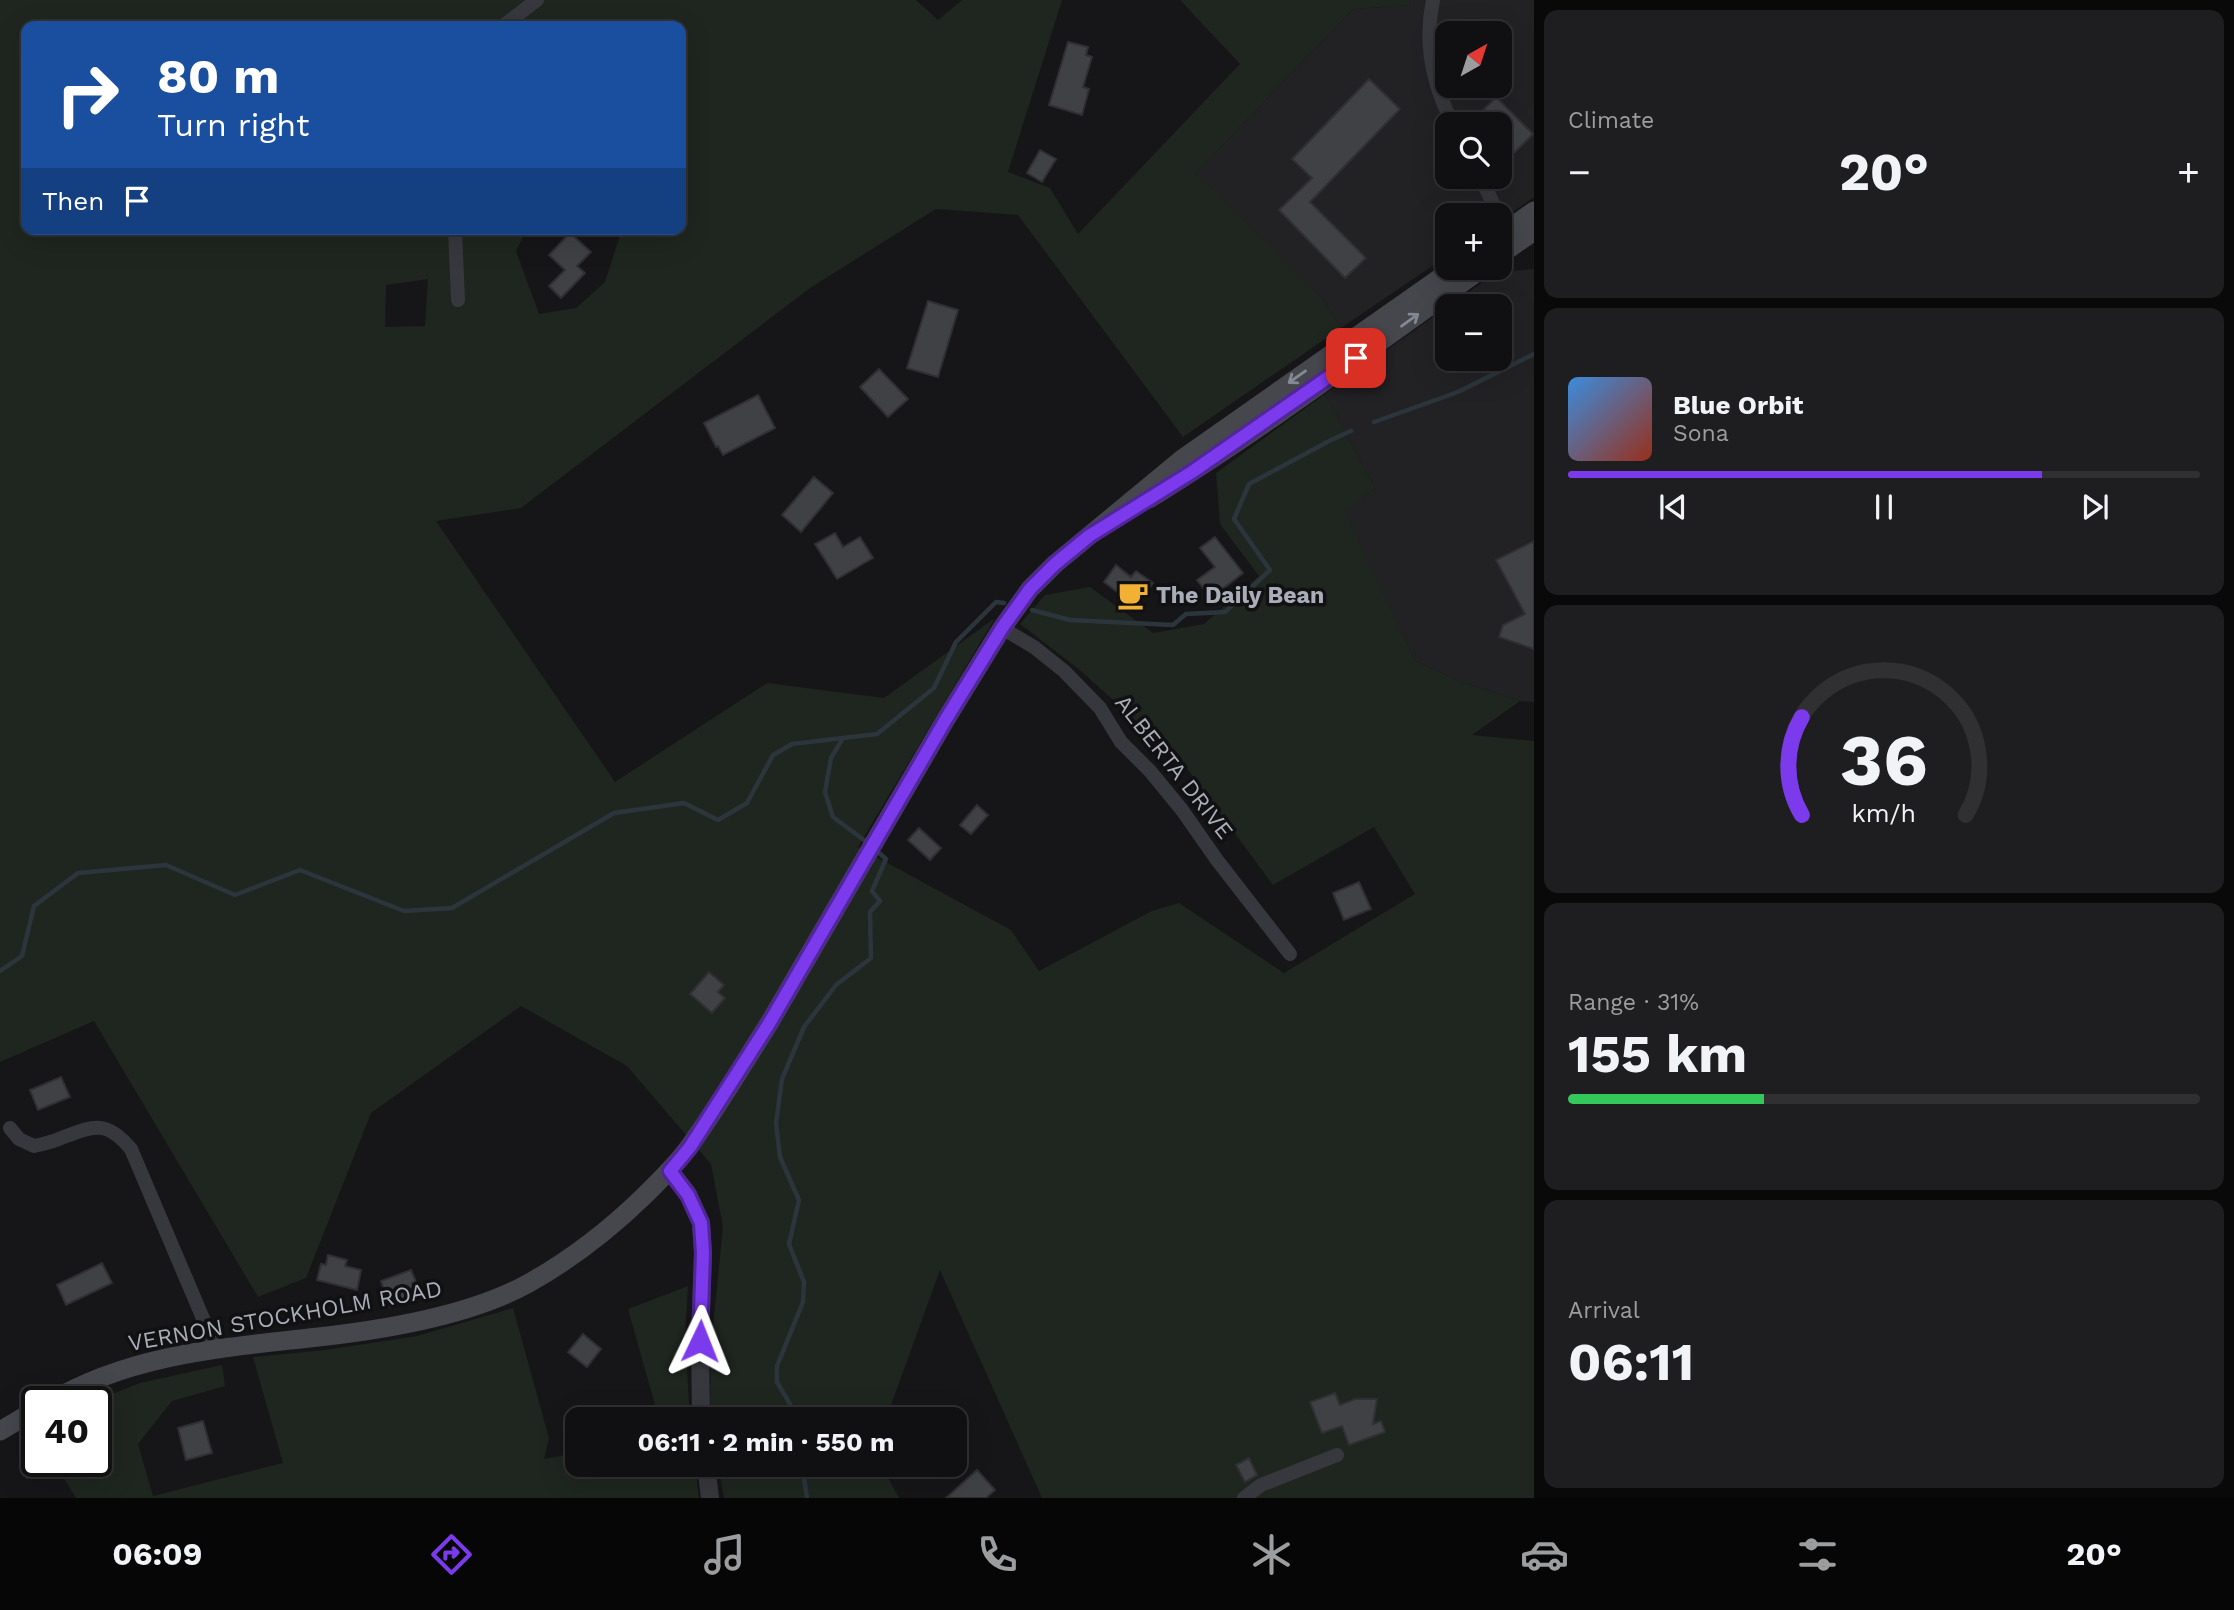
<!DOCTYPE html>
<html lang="en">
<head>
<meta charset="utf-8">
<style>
	:root { --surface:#101012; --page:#1e1e20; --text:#f1f3f6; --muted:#9c9d9f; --line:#303032; --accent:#7c3aed }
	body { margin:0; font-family:"Work Sans",sans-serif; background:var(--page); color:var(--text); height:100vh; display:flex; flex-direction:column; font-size:26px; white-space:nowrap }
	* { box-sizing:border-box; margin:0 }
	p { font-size:23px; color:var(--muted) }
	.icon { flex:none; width:38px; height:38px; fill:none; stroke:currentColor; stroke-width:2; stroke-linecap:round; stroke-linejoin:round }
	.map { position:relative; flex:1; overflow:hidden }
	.drawer { display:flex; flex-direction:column; gap:10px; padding:10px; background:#09090a; width:700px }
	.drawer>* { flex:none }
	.hud { position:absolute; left:21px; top:21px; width:665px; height:214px; border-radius:14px; box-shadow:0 7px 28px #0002,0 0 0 2px var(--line); background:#1a4fa0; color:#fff; overflow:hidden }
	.needle { width:46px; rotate:39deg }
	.fabs { position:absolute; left:1435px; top:21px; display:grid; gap:14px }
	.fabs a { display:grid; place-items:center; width:77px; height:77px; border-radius:14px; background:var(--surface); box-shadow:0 7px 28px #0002,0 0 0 2px var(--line); font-size:35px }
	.speed { position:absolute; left:21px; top:1386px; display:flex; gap:14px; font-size:35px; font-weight:700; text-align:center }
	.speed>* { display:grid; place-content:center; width:91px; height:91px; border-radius:50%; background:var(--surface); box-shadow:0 7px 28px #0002,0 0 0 2px var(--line); line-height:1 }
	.speed .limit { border:4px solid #111; border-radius:10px; background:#fff; color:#111 }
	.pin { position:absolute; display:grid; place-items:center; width:60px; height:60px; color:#fff; margin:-30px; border-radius:14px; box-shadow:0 4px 10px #0006 }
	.me { position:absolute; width:77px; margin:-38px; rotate:2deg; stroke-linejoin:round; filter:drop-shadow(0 0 5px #0008) }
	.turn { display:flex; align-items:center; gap:24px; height:147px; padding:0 21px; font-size:32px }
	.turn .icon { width:91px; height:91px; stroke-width:2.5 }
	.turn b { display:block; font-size:49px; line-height:60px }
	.then { display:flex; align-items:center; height:66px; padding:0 21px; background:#0003; gap:14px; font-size:26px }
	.big { font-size:52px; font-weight:700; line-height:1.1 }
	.drawer .widget { flex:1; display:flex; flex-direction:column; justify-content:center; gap:10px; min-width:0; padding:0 24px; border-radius:14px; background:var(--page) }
	.drawer .dial { align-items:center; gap:0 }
	.dial svg { height:182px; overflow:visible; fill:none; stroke:var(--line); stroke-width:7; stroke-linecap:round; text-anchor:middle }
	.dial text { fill:var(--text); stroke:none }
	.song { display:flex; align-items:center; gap:21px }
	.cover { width:84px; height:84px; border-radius:10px; background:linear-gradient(135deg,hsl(210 70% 55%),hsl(10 70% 35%)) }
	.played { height:7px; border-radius:4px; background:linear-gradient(90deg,var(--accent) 75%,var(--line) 75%) }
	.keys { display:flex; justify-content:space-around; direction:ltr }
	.heat { display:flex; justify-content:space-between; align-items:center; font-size:38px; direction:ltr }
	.charge { height:10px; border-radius:5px; background:linear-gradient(90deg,#34c759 31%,var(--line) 0) }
	.trip { position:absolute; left:565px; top:1407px; width:402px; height:70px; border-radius:14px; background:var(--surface); box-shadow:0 7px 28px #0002,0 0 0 2px var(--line); font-weight:700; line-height:70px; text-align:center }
	.dock { display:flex; height:112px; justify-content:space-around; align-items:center; background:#060607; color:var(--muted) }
	.dock .icon { width:49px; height:49px }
	.dock .selected { color:var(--accent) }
	.dock b { font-size:32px; color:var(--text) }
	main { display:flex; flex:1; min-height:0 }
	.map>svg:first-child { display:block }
	.built { fill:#222225; fill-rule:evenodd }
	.green { fill:#1e261f; fill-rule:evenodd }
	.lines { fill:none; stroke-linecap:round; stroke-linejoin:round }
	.stream { stroke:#2c353c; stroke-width:4.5 }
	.building { fill:#404145; stroke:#303034; stroke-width:2 }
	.minor { stroke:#37383d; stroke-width:14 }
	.tertiary { stroke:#37383d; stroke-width:18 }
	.secondary { stroke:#45474d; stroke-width:19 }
	.oneway { stroke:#858993 }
	.route-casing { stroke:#51269a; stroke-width:18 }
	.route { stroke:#7c3aed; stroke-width:12 }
	.labels { text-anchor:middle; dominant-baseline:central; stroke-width:7; stroke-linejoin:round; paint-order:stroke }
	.poi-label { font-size:23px; font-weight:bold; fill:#a8adb8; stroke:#111113; text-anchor:start }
	.street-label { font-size:23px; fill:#a8adb8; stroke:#111113 }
</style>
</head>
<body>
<main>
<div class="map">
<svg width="1534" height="1498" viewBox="0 0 1534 1498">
	<rect width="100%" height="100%" fill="#161618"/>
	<path class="built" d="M1411,0H1534V197L1500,221V215H1447V256L1341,328L1323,300L1195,174L1353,9L1409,5ZM1447,33H1500V86H1447ZM1447,124H1500V177H1447Z
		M1534,269V702L1520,701L1459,681L1415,661L1344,512L1375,488L1325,394L1447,307V359H1500V306H1449L1497,272Z"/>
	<path class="green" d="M0,0H916L938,20L962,0H1062L1008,172L1050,188L1078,234L1240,64L1180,0H1411L1409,5L1353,9L1195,174L1218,193L1323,300L1341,328L1183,437L1018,215L936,209L810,288L521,508L436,521L615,782L767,683L884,698L995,618L858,847L1011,930L1039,971L1152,911L1179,903L1284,973L1415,894L1374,827L1273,885L1183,763L1081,671L1020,624L1045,595L1090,587L1153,633L1204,624L1259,576L1220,524L1216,473L1325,394L1375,488L1345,512L1415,661L1459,681L1520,701L1472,735L1534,741V1498H1042L940,1270L886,1419H710L711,1346L723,1227L711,1164L627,1066L521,1006L371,1113L306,1278L258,1297L94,1021L0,1062ZM26,26H681V229H622L605,282L576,308L539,314L516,251L527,229H26ZM428,279L425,326L385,327L386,285Z
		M688,1286L685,1337L690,1419H659L628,1309Z
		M513,1308L549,1438L544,1459L577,1453L578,1465H695L699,1498H76L53,1461H96V1402H92L140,1383L222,1365L225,1386L172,1401L138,1444L153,1496L283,1463L253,1357L325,1350L417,1336Z
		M718,1465H881L899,1498H724Z"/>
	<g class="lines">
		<path class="stream" d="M1374,422L1458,392L1534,354
			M1032,610L1070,620L1173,625L1186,614L1225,612L1270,570L1234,519L1249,484L1331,440L1351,431
			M843,738L831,758L825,792L833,817L868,843
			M0,971L22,956L34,906L78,873L166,865L235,895L300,870L404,911L452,908L614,813L684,803L718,820L747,803L773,755L792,744L877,734L934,688L956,642L996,602L1004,603
			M793,1419L790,1404L777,1382V1366L803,1302L804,1282L789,1244L799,1200L780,1157L776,1123L782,1079L804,1027L836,985L871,958L870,912L880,901L872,891L886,859L877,851
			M802,1465L807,1498"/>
	</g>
	<path class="building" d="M1068,42L1088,47L1086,55L1092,57L1083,87L1089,89L1082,115L1049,105Z
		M1369,79L1400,109L1310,202L1366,258L1345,278L1279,210L1312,178L1292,159Z
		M1496,97L1533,134L1513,154L1500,141L1505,133L1500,127V124H1497L1483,110Z
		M1040,150L1056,159L1042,182L1027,173Z
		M570,233L591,252L577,266L585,273L561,298L549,286L565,270L549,255Z
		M928,301L958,310L938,377L907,368Z
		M879,369L908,399L888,417L860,387Z
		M758,395L775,428L723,455L718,446L716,447L704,423Z
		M814,477L833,493L801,532L782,515Z
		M835,533L843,547L860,537L873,558L837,579L815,544Z
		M1215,537L1243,573L1211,598L1197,580L1215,567L1200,548Z
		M1534,541V649L1499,637L1503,625L1525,614L1496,560Z
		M1116,565L1131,577L1136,571L1153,583L1136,606L1104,582Z
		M977,805L988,815L971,834L960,825Z
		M919,828L941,848L930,860L908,840Z
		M1359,882L1371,909L1344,920L1333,893Z
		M709,972L724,985L718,992L725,998L712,1013L690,994Z
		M61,1077L70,1097L38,1110L30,1090Z
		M328,1255L347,1260L345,1266L361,1270L357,1290L317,1280L321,1264L326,1265Z
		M102,1263L112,1283L66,1305L57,1285Z
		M411,1270L416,1282L412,1283L417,1297L390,1307L381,1281Z
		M583,1334L601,1349L587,1367L568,1352Z
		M1335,1393L1340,1405L1355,1399H1377L1373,1424L1381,1421L1385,1432L1349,1445L1342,1426L1322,1433L1310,1402Z
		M203,1421L212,1453L186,1460L178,1428Z
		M1249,1458L1257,1475L1245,1482L1236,1465Z
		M977,1470L995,1490L986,1498H946Z"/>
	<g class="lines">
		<path class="minor" d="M1433,0C1424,43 1433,86 1453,124
			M503,26L537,0
			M1480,177L1499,215
			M455,229L458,300
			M1002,628L1034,647L1064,671L1100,708L1121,742L1150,771L1182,810L1217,860L1290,954
			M10,1128L19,1139L34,1146C43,1144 53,1142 61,1138C93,1126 106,1119 131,1149L216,1349
			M1244,1498L1261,1485L1337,1455"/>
		<path class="tertiary" d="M670,1171L688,1194L701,1223L703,1253L700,1341L701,1419
			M706,1465L710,1498"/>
		<path class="secondary" d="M1500,235L1534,211
			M1500,255L1534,231
			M1149,499C1264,428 1373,346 1483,268
			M50,1402C129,1355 220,1348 309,1338C377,1331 470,1316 529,1283C570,1260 609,1230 643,1197C659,1181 676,1165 689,1147C718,1107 743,1064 770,1022L946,719L1002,628L1030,589L1055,564L1182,459L1454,268
			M0,1431L37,1409"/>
	</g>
	<defs><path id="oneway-shaft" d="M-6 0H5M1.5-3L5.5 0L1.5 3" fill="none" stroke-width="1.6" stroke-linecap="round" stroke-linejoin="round" transform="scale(1.75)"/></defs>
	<g class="oneway">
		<use href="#oneway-shaft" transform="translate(1410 320) rotate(-36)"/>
		<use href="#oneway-shaft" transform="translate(1297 377) rotate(145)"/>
	</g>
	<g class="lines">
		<g class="route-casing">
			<path id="route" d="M700,1341L703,1253L701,1223L688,1195L670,1171L690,1147L770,1022L946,719L1002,628L1030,589L1055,564L1089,536L1192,472L1356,358"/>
		</g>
		<use href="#route" class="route"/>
	</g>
	<defs>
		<g id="cafe-bare" transform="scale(2.415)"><path d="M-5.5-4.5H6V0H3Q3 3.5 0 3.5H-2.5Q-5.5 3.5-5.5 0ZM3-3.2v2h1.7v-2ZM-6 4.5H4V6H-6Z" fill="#f2b134" stroke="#111113" stroke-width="2.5" paint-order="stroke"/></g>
	</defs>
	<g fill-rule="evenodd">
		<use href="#cafe-bare" x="1133" y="595"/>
	</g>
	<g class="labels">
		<g class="poi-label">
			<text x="1156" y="595">The Daily Bean</text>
		</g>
		<g class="street-label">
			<text transform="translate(1174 767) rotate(52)">ALBERTA DRIVE</text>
			<text transform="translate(285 1316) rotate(-10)">VERNON STOCKHOLM ROAD</text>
		</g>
	</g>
</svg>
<div class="fabs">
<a><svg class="needle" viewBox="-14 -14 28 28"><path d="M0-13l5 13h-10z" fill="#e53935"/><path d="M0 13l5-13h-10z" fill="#9c9d9f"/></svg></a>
<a><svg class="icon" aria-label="search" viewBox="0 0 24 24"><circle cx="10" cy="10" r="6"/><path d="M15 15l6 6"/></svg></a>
<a>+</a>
<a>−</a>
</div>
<div class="speed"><div class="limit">40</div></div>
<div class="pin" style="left:1356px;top:358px;background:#d93025"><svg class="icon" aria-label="arrive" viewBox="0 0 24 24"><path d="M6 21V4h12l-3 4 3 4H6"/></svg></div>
<svg class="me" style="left:700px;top:1341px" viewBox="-20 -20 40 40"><path d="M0-17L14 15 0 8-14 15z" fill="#7c3aed" stroke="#fff" stroke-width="4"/></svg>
<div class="trip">06:11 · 2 min · 550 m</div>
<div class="hud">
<div class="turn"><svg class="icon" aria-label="right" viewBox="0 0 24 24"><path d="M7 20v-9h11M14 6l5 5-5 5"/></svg><div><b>80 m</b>Turn right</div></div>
<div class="then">Then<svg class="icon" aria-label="arrive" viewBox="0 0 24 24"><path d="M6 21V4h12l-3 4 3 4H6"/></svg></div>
</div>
</div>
<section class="drawer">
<div class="widget"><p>Climate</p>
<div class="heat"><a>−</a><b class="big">20°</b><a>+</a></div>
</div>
<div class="widget">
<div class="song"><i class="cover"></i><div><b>Blue Orbit</b><p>Sona</p></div></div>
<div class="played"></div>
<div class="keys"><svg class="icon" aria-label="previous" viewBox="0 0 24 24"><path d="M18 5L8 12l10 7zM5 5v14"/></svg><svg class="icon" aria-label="pause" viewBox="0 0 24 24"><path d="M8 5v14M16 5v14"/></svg><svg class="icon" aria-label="next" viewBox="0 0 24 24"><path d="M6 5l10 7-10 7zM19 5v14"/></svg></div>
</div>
<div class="widget dial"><svg viewBox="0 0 100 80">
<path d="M14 69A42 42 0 1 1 86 69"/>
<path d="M14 69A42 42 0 0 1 14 26" stroke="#7c3aed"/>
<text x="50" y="56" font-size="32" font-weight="700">36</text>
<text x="50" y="72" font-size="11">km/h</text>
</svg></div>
<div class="widget"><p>Range · 31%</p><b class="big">155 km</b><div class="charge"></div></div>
<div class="widget"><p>Arrival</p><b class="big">06:11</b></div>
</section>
</main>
<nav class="dock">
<b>06:09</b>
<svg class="icon selected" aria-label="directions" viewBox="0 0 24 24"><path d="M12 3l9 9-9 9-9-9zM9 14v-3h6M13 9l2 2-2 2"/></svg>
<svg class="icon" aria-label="music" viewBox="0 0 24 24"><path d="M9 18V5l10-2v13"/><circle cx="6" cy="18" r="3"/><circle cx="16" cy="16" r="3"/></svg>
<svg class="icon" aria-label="phone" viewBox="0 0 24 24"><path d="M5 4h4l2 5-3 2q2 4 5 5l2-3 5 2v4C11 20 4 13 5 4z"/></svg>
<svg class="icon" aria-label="climate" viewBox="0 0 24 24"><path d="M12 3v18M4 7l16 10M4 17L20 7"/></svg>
<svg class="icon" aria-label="car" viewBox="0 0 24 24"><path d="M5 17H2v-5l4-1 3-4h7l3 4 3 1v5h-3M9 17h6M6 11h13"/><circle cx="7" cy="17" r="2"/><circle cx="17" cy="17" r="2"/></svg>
<svg class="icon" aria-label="filters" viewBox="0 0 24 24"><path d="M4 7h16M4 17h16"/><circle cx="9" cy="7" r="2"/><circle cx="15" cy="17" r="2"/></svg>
<b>20°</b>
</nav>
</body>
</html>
